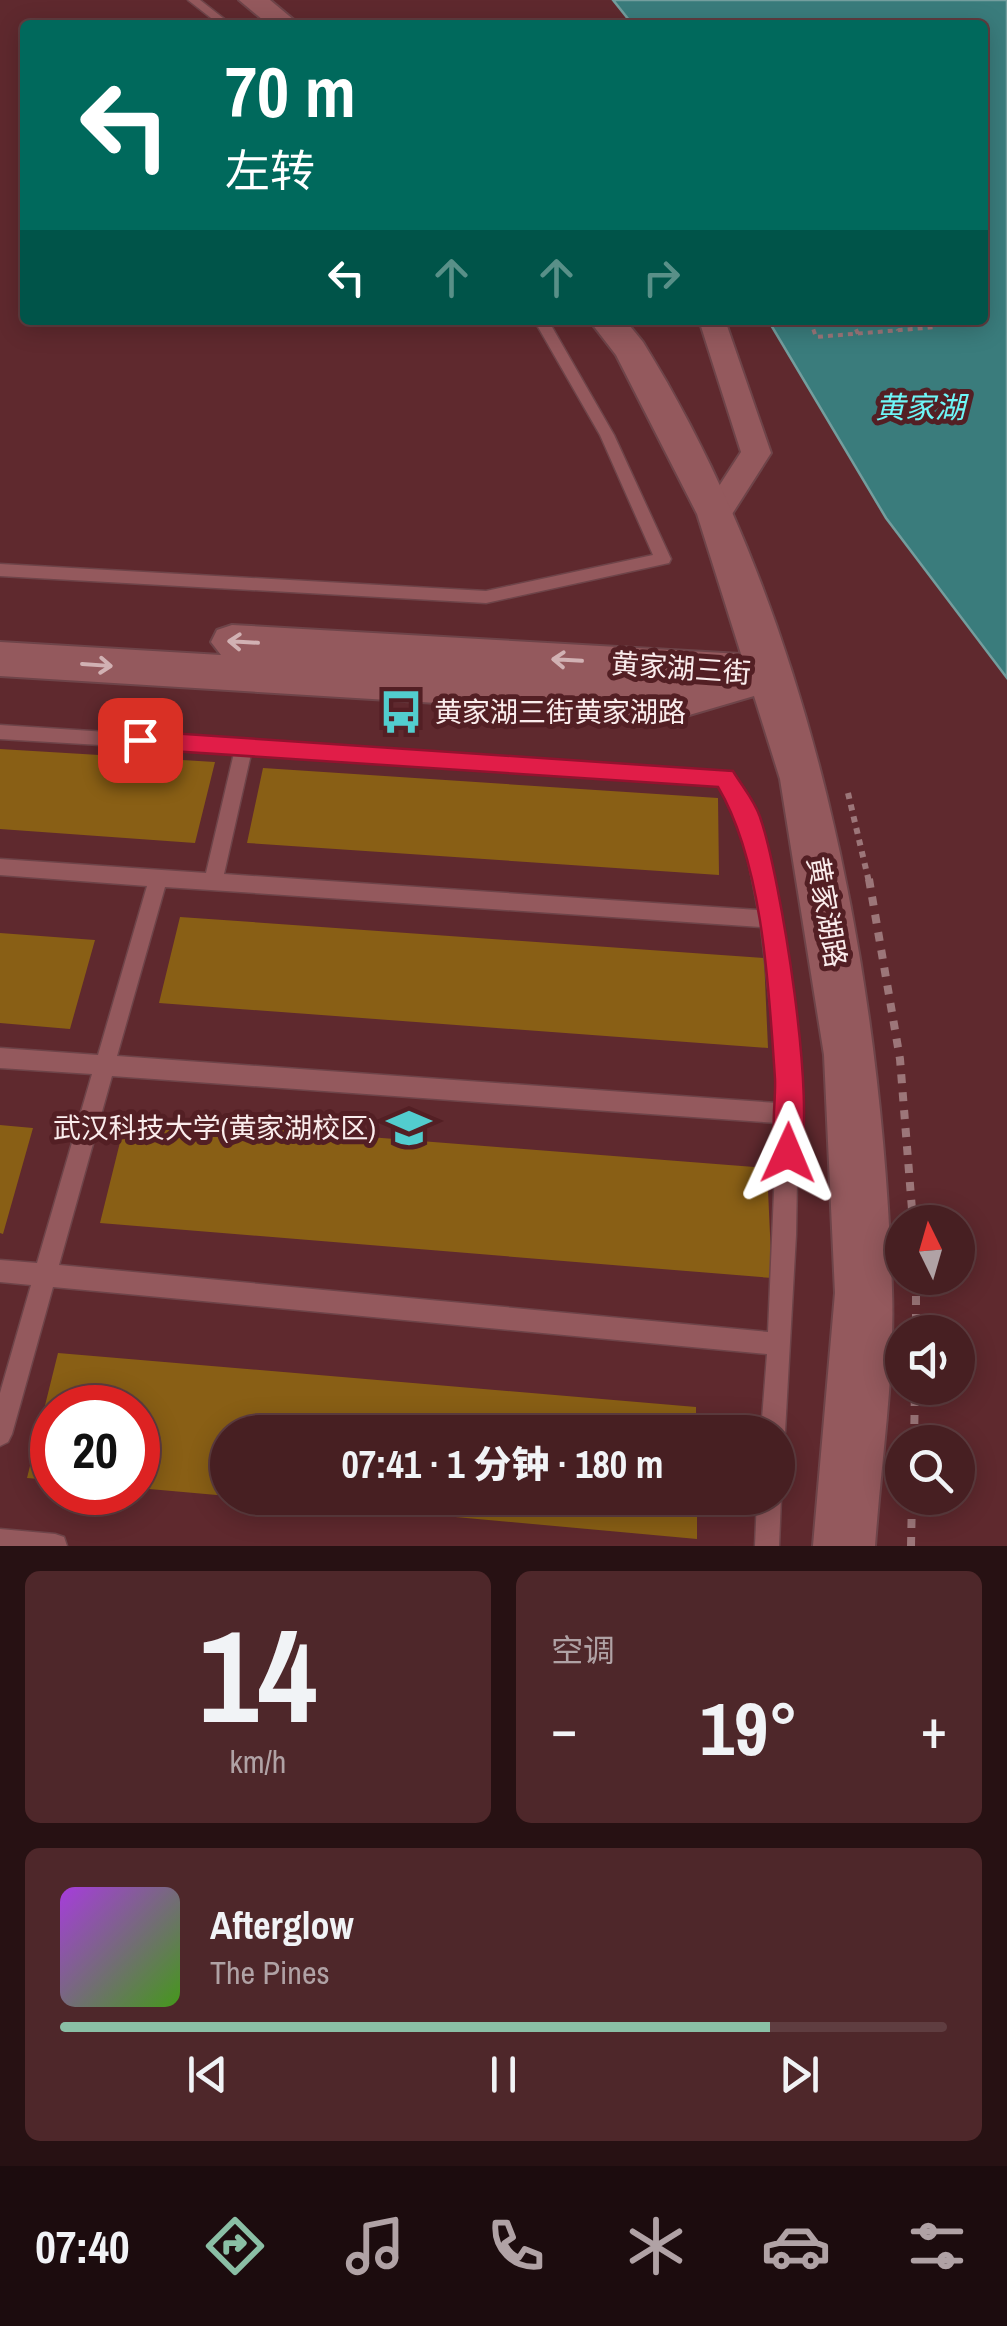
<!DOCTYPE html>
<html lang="zh">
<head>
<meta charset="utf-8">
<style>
	:root { --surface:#471f22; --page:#4e272a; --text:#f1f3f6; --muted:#b0a2a5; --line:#5f3d40; --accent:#8abfa5 }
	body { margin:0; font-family:"Archivo Narrow","Noto Sans SC",sans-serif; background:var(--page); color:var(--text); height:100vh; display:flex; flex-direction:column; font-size:38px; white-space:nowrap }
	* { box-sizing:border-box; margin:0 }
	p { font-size:32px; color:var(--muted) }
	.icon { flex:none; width:55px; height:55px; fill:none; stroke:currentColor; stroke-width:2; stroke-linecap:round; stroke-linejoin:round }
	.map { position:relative; height:1546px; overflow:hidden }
	.side { display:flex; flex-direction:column; gap:25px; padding:25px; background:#271113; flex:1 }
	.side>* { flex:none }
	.banner { position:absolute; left:20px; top:20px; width:968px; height:305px; border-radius:10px; box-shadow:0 5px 25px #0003,0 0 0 2px var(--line); background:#00695c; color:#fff; overflow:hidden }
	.needle { width:65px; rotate:355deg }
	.fabs { position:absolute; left:885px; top:1205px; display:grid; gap:20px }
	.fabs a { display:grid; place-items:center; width:90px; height:90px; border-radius:50%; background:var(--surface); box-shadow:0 5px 25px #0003,0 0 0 2px var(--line); font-size:50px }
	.speed { position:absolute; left:30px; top:1385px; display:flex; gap:20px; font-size:50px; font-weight:700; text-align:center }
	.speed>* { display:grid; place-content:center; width:130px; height:130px; border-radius:50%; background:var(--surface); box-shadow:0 5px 25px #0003,0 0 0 2px var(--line); line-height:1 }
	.speed .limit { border:15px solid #d22; background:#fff; color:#111 }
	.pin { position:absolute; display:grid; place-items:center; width:85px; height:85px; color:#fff; margin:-42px; border-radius:20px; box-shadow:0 5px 15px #0006 }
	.me { position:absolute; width:110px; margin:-55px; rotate:1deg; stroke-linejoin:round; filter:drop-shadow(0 0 8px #0008) }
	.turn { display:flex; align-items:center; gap:35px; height:210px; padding:0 40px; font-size:45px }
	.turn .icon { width:130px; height:130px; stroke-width:2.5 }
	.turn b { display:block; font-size:70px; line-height:85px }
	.lanes { display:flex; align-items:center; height:95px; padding:0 40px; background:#0003; justify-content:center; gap:50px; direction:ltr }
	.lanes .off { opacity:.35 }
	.big { font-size:75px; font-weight:800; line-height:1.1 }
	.side .widget { flex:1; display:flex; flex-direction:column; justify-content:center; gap:15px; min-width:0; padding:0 35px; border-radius:15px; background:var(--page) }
	.side .dial { align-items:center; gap:0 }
	.dial b { font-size:130px; line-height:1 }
	.song { display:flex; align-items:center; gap:30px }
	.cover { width:120px; height:120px; border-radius:15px; background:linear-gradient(135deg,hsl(280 70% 55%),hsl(100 70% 35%)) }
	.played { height:10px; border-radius:5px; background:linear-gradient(90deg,var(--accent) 80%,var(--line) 80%) }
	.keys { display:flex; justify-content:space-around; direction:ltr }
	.heat { display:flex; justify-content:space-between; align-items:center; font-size:55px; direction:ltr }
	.side .tiles { flex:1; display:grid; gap:25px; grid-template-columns:1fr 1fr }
	.widget:last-child { grid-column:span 2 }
	.trip { position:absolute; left:210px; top:1415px; width:585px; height:100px; border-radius:50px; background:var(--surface); box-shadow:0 5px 25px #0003,0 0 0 2px var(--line); font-weight:800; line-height:100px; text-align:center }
	.dock { display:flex; height:160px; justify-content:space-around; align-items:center; background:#1c0c0e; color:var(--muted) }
	.dock .icon { width:70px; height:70px }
	.dock .active { color:var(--accent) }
	.dock b { font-size:45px; color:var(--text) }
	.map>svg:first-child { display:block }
	.water { fill:#3a7c7c; stroke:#749e9e; stroke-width:2.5 }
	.building { fill:#895f15 }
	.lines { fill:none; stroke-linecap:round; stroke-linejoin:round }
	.service-casing { stroke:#6e4449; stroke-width:3 }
	.minor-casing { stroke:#6e4449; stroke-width:4 }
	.tertiary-casing { stroke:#6e4449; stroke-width:4 }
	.path-far2 { stroke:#9c7679; stroke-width:4; stroke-dasharray:5 5; stroke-linecap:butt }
	.path-far1 { stroke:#9c7679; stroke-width:6; stroke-dasharray:6 6; stroke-linecap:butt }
	.path { stroke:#9c7679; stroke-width:8; stroke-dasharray:9 9; stroke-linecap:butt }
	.service { fill:#94595d; fill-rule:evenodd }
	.minor { fill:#94595d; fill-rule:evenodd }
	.tertiary { fill:#94595d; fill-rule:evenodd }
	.oneway { stroke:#d1b1b3 }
	.route { fill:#e11d48; stroke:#92132f; stroke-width:2.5 }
	.labels { text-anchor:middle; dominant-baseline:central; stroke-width:10; stroke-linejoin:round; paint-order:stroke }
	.street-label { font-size:28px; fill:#faecec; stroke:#531f24 }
	.poi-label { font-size:28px; fill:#faecec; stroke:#531f24; text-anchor:start }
	.water-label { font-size:30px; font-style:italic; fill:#6ef6f7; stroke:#531f24 }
</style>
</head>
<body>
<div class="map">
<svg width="1007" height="1546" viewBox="0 0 1007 1546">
	<rect width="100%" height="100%" fill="#5f292e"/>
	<path class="water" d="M613,0H1007V678L886,518L768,320H982V25H633Z"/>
	<path class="building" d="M0,749L215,762L195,843L0,829Z
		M263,768L718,798L719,875L247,843Z
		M180,917L764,958L768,1048L159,1003Z
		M0,933L95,940L70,1029L0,1023Z
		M126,1118L767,1168L772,1278L100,1223Z
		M0,1125L33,1128L3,1234L0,1233Z
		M58,1353L696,1407V1432H228V1496L138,1488V1408H52V1480L27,1478Z
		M270,1498H697V1539L270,1500Z"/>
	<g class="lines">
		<g class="service-casing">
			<path id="service" d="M188,0H200L232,25H220Z
				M534,320H548L614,435L671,559L669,563L486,603L0,576V564L486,591L653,555L600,435Z
				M0,725L730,773C785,865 794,1002 797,1107L800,1114L798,1121L796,1235L785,1432L781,1440L778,1442V1432H761L767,1354L53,1287L12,1434L8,1442L0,1446V1393L31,1285L0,1282V1260L37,1263L92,1074L0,1068V1048L98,1055L147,886L0,875V859L206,873L234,753L0,739ZM251,754L719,785C742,824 750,865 758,910L224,874ZM165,887L761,927L774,1038L777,1103L117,1056ZM112,1076L777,1123L768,1332L59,1265Z
				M778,1489L781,1498L779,1546H755L757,1498H778Z
				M0,1529L55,1534L64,1537L67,1546H0Z"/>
		</g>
		<g class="minor-casing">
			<path id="minor" d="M699,320H725L771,453L727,522H705L701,514L741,452Z"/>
		</g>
		<g class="tertiary-casing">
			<path id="tertiary" d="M239,0H270L300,25H269Z
				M589,320H625L643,342C814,618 881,968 892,1289C895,1374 881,1462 875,1546H813L835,1293L824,1055L780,779L754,696L679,718L0,676V642L221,655L211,642L217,630L232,625L741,654L697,514L616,355Z"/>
		</g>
		<path class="path-far2" d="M810,320L816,337L937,327L934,320
			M852,320L858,334
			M893,320L898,330"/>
		<path class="path-far1" d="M848,793L869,882"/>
		<path class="path" d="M869,879L900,1059L913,1222
			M916,1278V1332
			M914,1442L915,1388
			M911,1546L912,1498"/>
		<use href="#service" class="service"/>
		<use href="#minor" class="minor"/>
		<use href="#tertiary" class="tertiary"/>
	</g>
	<defs><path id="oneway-shaft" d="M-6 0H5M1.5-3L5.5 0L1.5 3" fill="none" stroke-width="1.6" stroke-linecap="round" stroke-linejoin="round" transform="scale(2.5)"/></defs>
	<g class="oneway">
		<use href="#oneway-shaft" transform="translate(243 642) rotate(-177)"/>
		<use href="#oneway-shaft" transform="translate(567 660) rotate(-177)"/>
		<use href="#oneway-shaft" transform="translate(97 665) rotate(4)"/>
	</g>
	<path class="route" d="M140,731L733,771C742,786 755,801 760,817C780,873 819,1113 798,1162L788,1166L779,1162C769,1140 776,1104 775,1079C769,990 763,863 718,787L140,749L129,740Z"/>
	<defs>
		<g id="bus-bare" transform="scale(3.45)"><path d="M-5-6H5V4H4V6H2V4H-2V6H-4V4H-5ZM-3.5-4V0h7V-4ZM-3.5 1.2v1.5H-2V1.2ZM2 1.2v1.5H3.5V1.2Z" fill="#52cdce" stroke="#531f24" stroke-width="2.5" paint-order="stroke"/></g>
		<g id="university-bare" transform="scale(3.45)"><path d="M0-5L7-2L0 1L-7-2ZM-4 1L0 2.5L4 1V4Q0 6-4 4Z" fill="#52cdce" stroke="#531f24" stroke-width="2.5" paint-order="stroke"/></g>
	</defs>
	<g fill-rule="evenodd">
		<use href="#bus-bare" x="401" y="712"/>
		<use href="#university-bare" x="409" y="1128"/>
	</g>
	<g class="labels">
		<g class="street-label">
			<text transform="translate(681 668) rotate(4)">黄家湖三街</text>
			<text transform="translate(827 912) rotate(80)">黄家湖路</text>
		</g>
		<g class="poi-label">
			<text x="434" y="712">黄家湖三街黄家湖路</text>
			<text x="376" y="1128" text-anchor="end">武汉科技大学(黄家湖校区)</text>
		</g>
		<g class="water-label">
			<text x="920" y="407">黄家湖</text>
		</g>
	</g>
</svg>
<div class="fabs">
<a><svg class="needle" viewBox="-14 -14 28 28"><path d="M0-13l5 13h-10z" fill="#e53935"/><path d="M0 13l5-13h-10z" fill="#b0a2a5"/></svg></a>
<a><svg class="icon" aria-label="sound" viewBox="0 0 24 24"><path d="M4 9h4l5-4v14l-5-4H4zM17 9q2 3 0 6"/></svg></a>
<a><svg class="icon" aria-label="search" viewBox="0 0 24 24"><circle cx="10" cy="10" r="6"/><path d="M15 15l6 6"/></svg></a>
</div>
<div class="speed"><div class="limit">20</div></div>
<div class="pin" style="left:140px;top:740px;background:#d93025"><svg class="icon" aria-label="arrive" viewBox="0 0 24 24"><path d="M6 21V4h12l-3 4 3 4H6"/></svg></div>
<svg class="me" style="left:788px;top:1153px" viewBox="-20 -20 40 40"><path d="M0-17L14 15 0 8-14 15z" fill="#e11d48" stroke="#fff" stroke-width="4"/></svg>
<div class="trip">07:41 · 1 分钟 · 180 m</div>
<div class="banner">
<div class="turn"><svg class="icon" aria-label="left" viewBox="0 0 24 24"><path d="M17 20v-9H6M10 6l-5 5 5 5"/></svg><div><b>70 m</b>左转</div></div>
<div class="lanes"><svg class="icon" aria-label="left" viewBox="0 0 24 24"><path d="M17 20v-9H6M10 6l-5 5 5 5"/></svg><svg class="icon off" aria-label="ahead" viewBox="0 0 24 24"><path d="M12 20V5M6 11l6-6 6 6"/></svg><svg class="icon off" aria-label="ahead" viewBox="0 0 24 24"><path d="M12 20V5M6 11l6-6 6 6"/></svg><svg class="icon off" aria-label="right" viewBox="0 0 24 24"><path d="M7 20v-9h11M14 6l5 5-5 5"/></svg></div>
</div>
</div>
<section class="side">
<div class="tiles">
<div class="widget dial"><b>14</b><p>km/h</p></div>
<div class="widget"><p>空调</p>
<div class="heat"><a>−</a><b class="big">19°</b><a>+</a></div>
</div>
<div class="widget">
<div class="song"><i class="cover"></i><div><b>Afterglow</b><p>The Pines</p></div></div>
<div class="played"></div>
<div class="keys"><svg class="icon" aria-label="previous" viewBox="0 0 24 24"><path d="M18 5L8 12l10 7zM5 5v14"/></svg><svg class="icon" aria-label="pause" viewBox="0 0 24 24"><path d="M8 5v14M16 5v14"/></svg><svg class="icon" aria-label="next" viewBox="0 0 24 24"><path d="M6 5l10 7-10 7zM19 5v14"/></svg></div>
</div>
</div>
</section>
<nav class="dock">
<b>07:40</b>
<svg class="icon active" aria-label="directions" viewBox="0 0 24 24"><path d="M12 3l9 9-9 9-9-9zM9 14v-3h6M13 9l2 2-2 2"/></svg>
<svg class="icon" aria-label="music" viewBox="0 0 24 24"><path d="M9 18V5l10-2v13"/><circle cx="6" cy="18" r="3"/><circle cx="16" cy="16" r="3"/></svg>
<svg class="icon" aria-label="phone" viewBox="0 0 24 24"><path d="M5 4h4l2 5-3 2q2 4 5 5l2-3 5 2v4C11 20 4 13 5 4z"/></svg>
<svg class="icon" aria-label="climate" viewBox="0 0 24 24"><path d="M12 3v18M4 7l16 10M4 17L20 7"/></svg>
<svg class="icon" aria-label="car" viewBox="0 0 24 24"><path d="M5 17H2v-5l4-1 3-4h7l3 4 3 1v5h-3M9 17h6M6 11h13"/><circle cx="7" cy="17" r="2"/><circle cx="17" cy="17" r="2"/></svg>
<svg class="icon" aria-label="filters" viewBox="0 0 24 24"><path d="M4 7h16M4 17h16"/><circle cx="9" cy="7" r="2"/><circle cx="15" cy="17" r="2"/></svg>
</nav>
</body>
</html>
